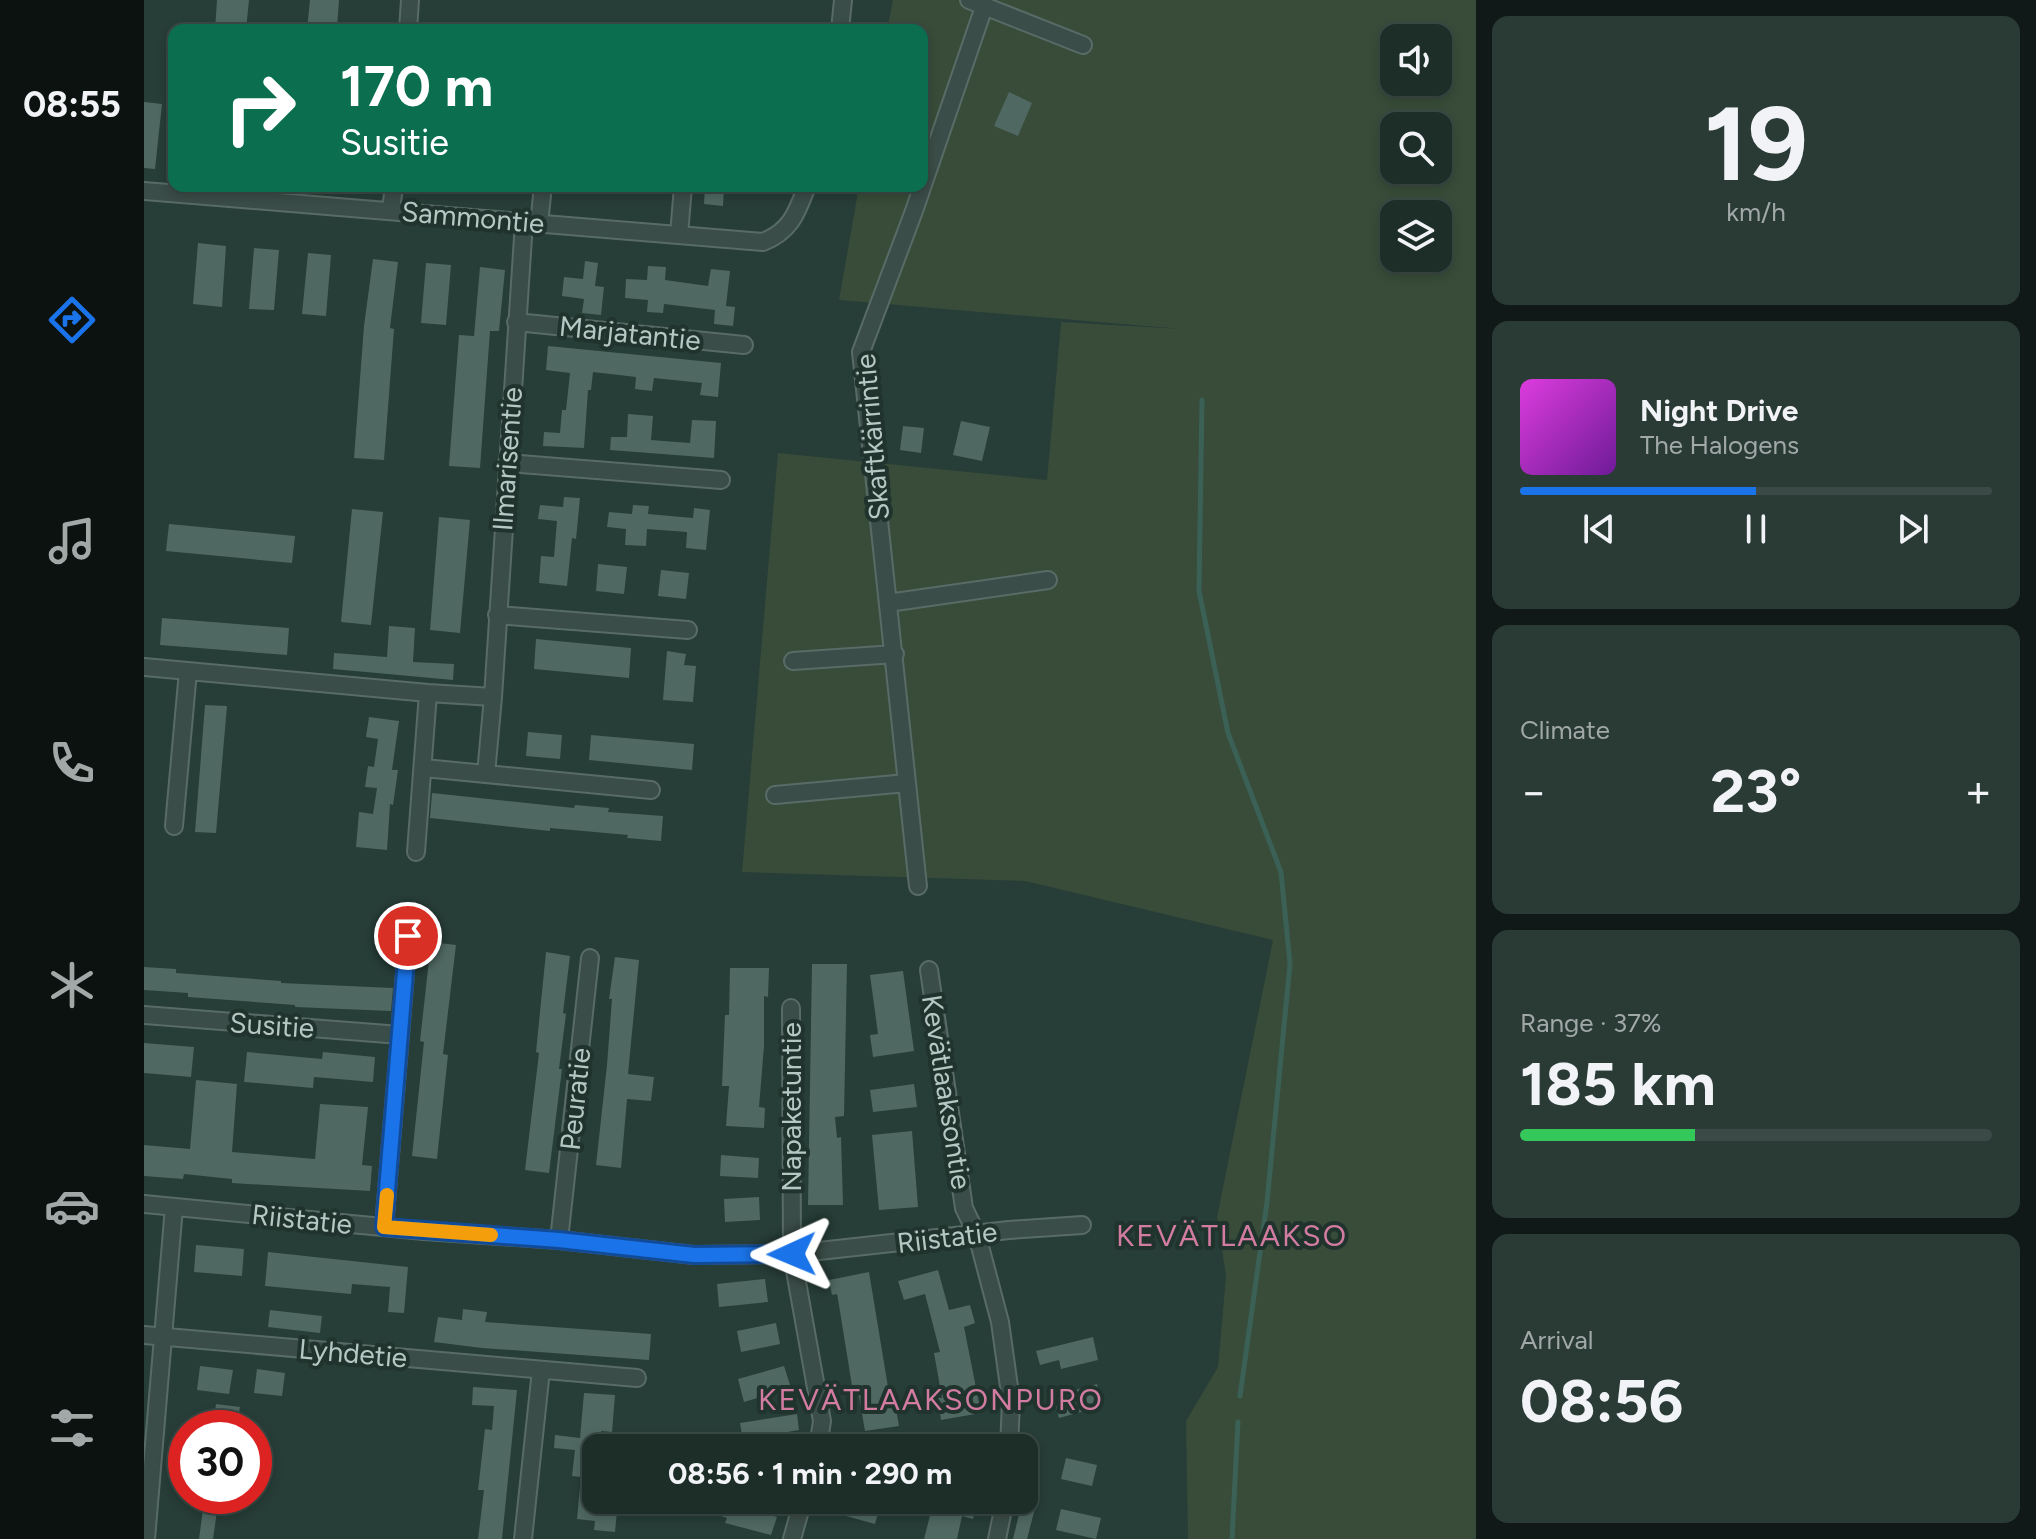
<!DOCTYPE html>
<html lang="en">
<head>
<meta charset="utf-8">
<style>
	:root { --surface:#1d2e29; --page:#2a3a35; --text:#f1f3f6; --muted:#a0a8a8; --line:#3b4a46; --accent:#1a73e8 }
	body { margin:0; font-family:Figtree,sans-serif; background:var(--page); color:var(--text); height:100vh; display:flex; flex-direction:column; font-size:30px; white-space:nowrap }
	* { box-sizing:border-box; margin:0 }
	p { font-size:26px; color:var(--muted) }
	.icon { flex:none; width:44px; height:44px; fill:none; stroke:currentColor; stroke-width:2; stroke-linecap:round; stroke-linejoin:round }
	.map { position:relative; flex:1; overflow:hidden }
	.side { display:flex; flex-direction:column; gap:16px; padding:16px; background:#101917; width:560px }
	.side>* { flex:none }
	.guide { position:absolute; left:24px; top:24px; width:760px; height:168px; border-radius:16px; box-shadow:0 4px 12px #0003,0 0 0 2px var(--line); background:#0b6e4f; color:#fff; overflow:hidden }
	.tools { position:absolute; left:1236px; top:24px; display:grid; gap:16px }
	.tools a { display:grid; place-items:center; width:72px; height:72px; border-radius:16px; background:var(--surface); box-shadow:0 4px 12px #0003,0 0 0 2px var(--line); font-size:40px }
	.speed { position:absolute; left:24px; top:1410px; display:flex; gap:16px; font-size:40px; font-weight:700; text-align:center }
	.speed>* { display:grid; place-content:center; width:104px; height:104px; border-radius:50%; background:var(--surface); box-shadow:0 4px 12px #0003,0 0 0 2px var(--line); line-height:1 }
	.speed .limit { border:12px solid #d22; background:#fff; color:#111 }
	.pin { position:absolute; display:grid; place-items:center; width:68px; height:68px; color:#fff; margin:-34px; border:4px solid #fff; border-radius:50%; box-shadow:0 2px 8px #0007 }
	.me { position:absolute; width:88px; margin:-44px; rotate:269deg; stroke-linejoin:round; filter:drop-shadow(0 0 6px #0008) }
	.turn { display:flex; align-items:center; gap:28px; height:168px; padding:0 40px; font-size:36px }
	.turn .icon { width:104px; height:104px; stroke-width:2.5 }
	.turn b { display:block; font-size:56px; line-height:68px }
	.big { font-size:60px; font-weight:700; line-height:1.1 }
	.side .card { flex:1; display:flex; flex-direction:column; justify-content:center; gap:12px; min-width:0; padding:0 28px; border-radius:16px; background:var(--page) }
	.side .dial { align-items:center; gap:0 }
	.dial b { font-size:104px; line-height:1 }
	.song { display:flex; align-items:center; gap:24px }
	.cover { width:96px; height:96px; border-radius:12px; background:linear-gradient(135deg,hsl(300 70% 55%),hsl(280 70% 35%)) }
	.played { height:8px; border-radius:4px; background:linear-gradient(90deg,var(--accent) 50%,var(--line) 50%) }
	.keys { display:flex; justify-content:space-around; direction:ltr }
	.heat { display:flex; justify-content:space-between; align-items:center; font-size:44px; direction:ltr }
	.charge { height:12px; border-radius:6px; background:linear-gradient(90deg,#34c759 37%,var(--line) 0) }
	.trip { position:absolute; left:438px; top:1434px; width:456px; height:80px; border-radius:16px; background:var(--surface); box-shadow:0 4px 12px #0003,0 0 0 2px var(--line); font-weight:700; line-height:80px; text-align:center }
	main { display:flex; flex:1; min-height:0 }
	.dock { display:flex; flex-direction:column; width:144px; justify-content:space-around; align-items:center; background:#0c1210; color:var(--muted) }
	.dock .icon { width:56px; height:56px }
	.dock .on { color:var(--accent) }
	.dock b { font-size:36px; color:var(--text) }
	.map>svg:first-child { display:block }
	.green { fill:#384c39; fill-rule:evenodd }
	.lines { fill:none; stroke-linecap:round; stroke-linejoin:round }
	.stream { stroke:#3b6157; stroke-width:5 }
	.building { fill:#506862 }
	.street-casing { stroke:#596b66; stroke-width:20 }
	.street { stroke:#3b4d48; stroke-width:16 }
	.route-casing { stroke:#114b97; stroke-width:20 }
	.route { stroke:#1a73e8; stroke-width:14 }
	.slow { stroke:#f59e0b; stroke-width:14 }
	.labels { text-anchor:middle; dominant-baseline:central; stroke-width:8; stroke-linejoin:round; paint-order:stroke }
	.street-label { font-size:28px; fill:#b7c8c4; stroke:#20332d }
	.neighbourhood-label { font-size:30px; letter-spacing:2px; fill:#d17ca0; stroke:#20332d }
</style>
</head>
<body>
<main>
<nav class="dock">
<b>08:55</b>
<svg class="icon on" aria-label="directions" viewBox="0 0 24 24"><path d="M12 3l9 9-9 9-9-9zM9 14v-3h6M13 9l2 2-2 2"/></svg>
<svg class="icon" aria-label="music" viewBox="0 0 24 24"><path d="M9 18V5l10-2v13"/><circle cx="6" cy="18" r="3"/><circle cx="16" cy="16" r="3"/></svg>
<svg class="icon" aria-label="phone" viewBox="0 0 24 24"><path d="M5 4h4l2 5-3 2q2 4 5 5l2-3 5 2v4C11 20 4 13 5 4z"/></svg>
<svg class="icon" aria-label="climate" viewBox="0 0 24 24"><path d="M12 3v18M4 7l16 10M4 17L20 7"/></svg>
<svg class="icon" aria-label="car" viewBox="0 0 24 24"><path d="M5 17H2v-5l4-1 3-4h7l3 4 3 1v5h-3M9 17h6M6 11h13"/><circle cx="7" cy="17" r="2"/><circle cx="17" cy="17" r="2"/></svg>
<svg class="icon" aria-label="filters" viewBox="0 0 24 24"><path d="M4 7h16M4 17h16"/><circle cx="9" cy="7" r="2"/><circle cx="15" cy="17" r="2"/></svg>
</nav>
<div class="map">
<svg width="1332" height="1539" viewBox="0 0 1332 1539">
	<rect width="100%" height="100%" fill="#273d37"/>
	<path class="green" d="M749,0H1332V1539H1044L1042,1421L1074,1367L1082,1276L1073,1217L1129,940L881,881L598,872L634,453L903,480L917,322L1038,329L695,300L715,186H778V30H743ZM1250,38H1294V82H1250ZM1250,126H1294V170H1250ZM1250,214H1294V258H1250Z"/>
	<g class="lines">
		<path class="stream" d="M1058,400L1055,591L1084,733L1137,872L1146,964L1123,1202L1096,1396
			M1088,1539L1094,1422"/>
	</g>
	<path class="building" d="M73,0H105L102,30H71Z
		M166,0H195L193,28L163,30Z
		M865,92L888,103L874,136L850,126Z
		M0,102L18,104L11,169L0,168Z
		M561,186H580L579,206L560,204Z
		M54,243L82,246L78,307L49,304Z
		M110,248L135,250L130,310L105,309Z
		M164,253L187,255L182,316L158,314Z
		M229,259L254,262L246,328L250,329L240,460L210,458L220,326Z
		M441,261L454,263L451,286L460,287L457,315L438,313L440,299L418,296L420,277L439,279Z
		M282,263L307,265L302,325L277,323Z
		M504,266L522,267L521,280L564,286L567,269L586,271L582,306L591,307L589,326L570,324L571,310L520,304L519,313L503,312L504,300L481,298L482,279L503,280Z
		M336,267L361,270L355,331H346L336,468L305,466L315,335L330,336Z
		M404,346L577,363L574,397L556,395L558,383L510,378L508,391L491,389L492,377L449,372L447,390H444L440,448L399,446L400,432L416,433L418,410H422L426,373L402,370Z
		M484,414L509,416L507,440L546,443L548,420L572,421L570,458L466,450L467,437H483Z
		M817,421L846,427L838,461L809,455Z
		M759,426L780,428L777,453L756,450Z
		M420,497L436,498L432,539L428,538L423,586L395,583L397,556L410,557L413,521L394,519L396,505L419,507Z
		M489,505L505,506L504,514L549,518L550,508L566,510L562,550L542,548L543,532L503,529L502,546L481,545L482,529L463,527L465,512L488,514Z
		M208,509L239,512L227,625L197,622Z
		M295,517L326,520L316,633L286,630Z
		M25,524L151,536L148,563L22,551Z
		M454,564L483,567L480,594L452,591Z
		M517,570L545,573L542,599L514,596Z
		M18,618L145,628L143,655L16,645Z
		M245,626L271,628L269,662L310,664L309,680L189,669L190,653L243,657Z
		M392,639L487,648L485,678L390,669Z
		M523,651L542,654L540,665L552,666L549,702L519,700Z
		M61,705L83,706L72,833L51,832Z
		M225,717L255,721L248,770H254L249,805L246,804L243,850L212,847L215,812L229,814L233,788L221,787L224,766L230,767L234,739L222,737Z
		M384,732L418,735L416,759L382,756Z
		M447,735L550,744L548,770L445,760Z
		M288,793L430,808L431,805L465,808L464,812L519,816L517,841L483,838L484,835L406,828V831L286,818Z
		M287,942L312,945L299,1054L304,1055L293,1159L268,1156L280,1042L276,1041Z
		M402,952L426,956L419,1013L422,1014L415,1069H418L405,1173L381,1170L395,1053L392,1052Z
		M471,957L495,960L484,1074L510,1077L507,1101L483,1099L477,1168L452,1165L463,1065L468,999H465Z
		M668,964H703L700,1116L691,1117L693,1138L697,1137L699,1205H664Z
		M0,967L32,969V973L137,981V983L249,988L247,1011L151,1007V1005L44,997V993L0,990Z
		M586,968H625L624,997L620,996V1046L615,1107L621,1108L620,1128L582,1126L585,1086H578L581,1015H585Z
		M759,971L770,1051L729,1057L726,1035L734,1034L726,975Z
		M0,1043L50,1047L47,1077L0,1073Z
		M103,1052L178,1059L179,1052L231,1057L229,1082L170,1077L169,1088L100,1082Z
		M52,1080L93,1084L88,1152L171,1159L176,1104L224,1107L218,1165L228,1166L226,1191L88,1183V1179L40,1174L39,1179L0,1176V1145L46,1149Z
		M770,1084L773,1107L729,1112L726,1090Z
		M768,1131L774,1207L735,1210L728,1135Z
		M577,1155L615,1158L614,1178L576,1176Z
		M615,1197L616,1220L581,1222L580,1199Z
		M52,1245L100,1249L98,1276L50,1272Z
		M124,1252L264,1267L260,1313L244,1312L246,1287L208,1284L207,1294L121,1286Z
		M794,1270L805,1310L826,1305L831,1323L820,1327L837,1413L797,1420L794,1398H798L790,1353L796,1352L781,1294L760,1300L754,1281Z
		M725,1272L746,1399L750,1398L755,1426L721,1431L714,1391L709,1392L694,1299L693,1294L688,1295L685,1280Z
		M621,1279L624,1302L575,1307L573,1284Z
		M319,1309L343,1312L341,1322L507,1334L505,1360L338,1348L290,1342L294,1317L318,1320Z
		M126,1310L178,1316L176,1333L124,1327Z
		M632,1323L636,1344L597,1352L593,1331Z
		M949,1337L954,1360L917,1369L915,1360L896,1365L892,1351Z
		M56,1366L89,1370L85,1394L53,1390Z
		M640,1366L647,1388L600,1402L594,1379Z
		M113,1369L141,1373L138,1396L110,1393Z
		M953,1384L959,1406L915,1418L909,1396Z
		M329,1387L373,1390L358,1539H334L340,1490H334L341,1429L348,1430L350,1406L328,1405Z
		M440,1393L471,1395L468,1432L457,1431L455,1448H452L450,1500H474L471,1532L450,1530L451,1521L433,1519L437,1477L428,1476L431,1450L410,1448L411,1435L436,1438Z
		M72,1404L96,1407L92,1428L69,1426Z
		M653,1414L655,1430L638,1433L640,1445L600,1448L596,1423Z
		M922,1458L953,1465L948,1486L917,1479Z
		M880,1494L894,1497L883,1539H869Z
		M578,1500L633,1517L627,1535L581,1523L583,1518L573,1515Z
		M695,1500H738L731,1524L691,1513Z
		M790,1500H833L829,1519L818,1516L813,1539H780Z
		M59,1509L73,1511L69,1539H55Z
		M917,1509L957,1518L952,1539L912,1530Z"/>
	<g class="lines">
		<g class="street-casing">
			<path id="street" d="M825,0L939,45
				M264,30L266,0
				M696,30L699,0
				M0,191L619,242C647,231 653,212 663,186
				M247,210L250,186
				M395,224L399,186
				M535,235L539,186
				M372,322L600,345
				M363,463L577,480
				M744,603L904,580
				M353,615L544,630
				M649,661L751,654
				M0,667L284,693L349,697L380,222
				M280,768L507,790
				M342,774L349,697
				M631,795L763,783
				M30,826L44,671
				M272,852L284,693
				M774,886L717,352L770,211L840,7
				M785,970L820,1208L833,1235L856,1322L867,1401L865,1448
				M647,1008L648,1254L678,1421L674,1448
				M0,1015L256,1035L240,1227
				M256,1035L264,936
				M0,1204L280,1231L415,1240L550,1255L648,1254L865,1230L938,1225
				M415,1240L446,958
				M0,1335L493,1378
				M2,1539L30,1207
				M379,1539L397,1370
				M648,1539L659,1500
				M853,1539L861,1500"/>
		</g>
		<use href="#street" class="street"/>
	</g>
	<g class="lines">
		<g class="route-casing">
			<path id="route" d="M264,936L240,1227L415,1240L550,1255L648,1254"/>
		</g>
		<use href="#route" class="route"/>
		<path class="slow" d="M243,1195L240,1227L347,1235"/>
	</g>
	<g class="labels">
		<g class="street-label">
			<text transform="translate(329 217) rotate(5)">Sammontie</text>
			<text transform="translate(486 333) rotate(6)">Marjatantie</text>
			<text transform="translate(728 437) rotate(-95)">Skaftkärrintie</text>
			<text transform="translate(363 459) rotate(-86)">Ilmarisentie</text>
			<text transform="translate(128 1025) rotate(4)">Susitie</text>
			<text transform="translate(803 1092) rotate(81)">Kevätlaaksontie</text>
			<text transform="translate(431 1099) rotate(-84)">Peuratie</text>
			<text transform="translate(647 1107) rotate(-90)">Napaketuntie</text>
			<text transform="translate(158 1219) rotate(6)">Riistatie</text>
			<text transform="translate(803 1237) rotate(-7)">Riistatie</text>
			<text transform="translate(209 1353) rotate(5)">Lyhdetie</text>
		</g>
		<g class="neighbourhood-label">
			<text x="1088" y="1235">KEVÄTLAAKSO</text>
			<text x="787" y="1399">KEVÄTLAAKSONPURO</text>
		</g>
	</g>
</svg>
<div class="tools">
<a><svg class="icon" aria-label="sound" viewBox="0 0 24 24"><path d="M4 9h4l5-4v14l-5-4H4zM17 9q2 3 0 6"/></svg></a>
<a><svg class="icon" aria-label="search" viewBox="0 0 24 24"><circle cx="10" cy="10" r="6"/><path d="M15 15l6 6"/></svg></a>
<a><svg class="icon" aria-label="layers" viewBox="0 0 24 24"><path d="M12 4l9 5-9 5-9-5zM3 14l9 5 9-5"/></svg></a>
</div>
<div class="speed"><div class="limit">30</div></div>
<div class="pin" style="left:264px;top:936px;background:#d93025"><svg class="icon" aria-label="arrive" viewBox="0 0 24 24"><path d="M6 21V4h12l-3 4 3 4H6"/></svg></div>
<svg class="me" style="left:648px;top:1254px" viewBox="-20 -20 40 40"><path d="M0-17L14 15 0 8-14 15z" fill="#1a73e8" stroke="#fff" stroke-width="4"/></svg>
<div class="trip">08:56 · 1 min · 290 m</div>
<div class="guide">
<div class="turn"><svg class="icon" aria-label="right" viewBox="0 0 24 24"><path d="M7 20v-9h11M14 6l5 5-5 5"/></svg><div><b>170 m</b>Susitie</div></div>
</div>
</div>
<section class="side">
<div class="card dial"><b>19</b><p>km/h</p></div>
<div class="card">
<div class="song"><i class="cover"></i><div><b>Night Drive</b><p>The Halogens</p></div></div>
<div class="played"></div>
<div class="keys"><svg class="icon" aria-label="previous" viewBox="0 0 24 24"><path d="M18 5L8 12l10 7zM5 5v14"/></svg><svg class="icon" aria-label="pause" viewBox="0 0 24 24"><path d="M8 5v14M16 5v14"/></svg><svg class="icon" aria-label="next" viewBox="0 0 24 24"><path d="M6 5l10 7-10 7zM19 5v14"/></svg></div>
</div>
<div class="card"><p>Climate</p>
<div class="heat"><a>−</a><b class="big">23°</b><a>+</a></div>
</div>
<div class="card"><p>Range · 37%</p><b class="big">185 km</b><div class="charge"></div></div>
<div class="card"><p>Arrival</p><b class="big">08:56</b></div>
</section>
</main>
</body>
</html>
